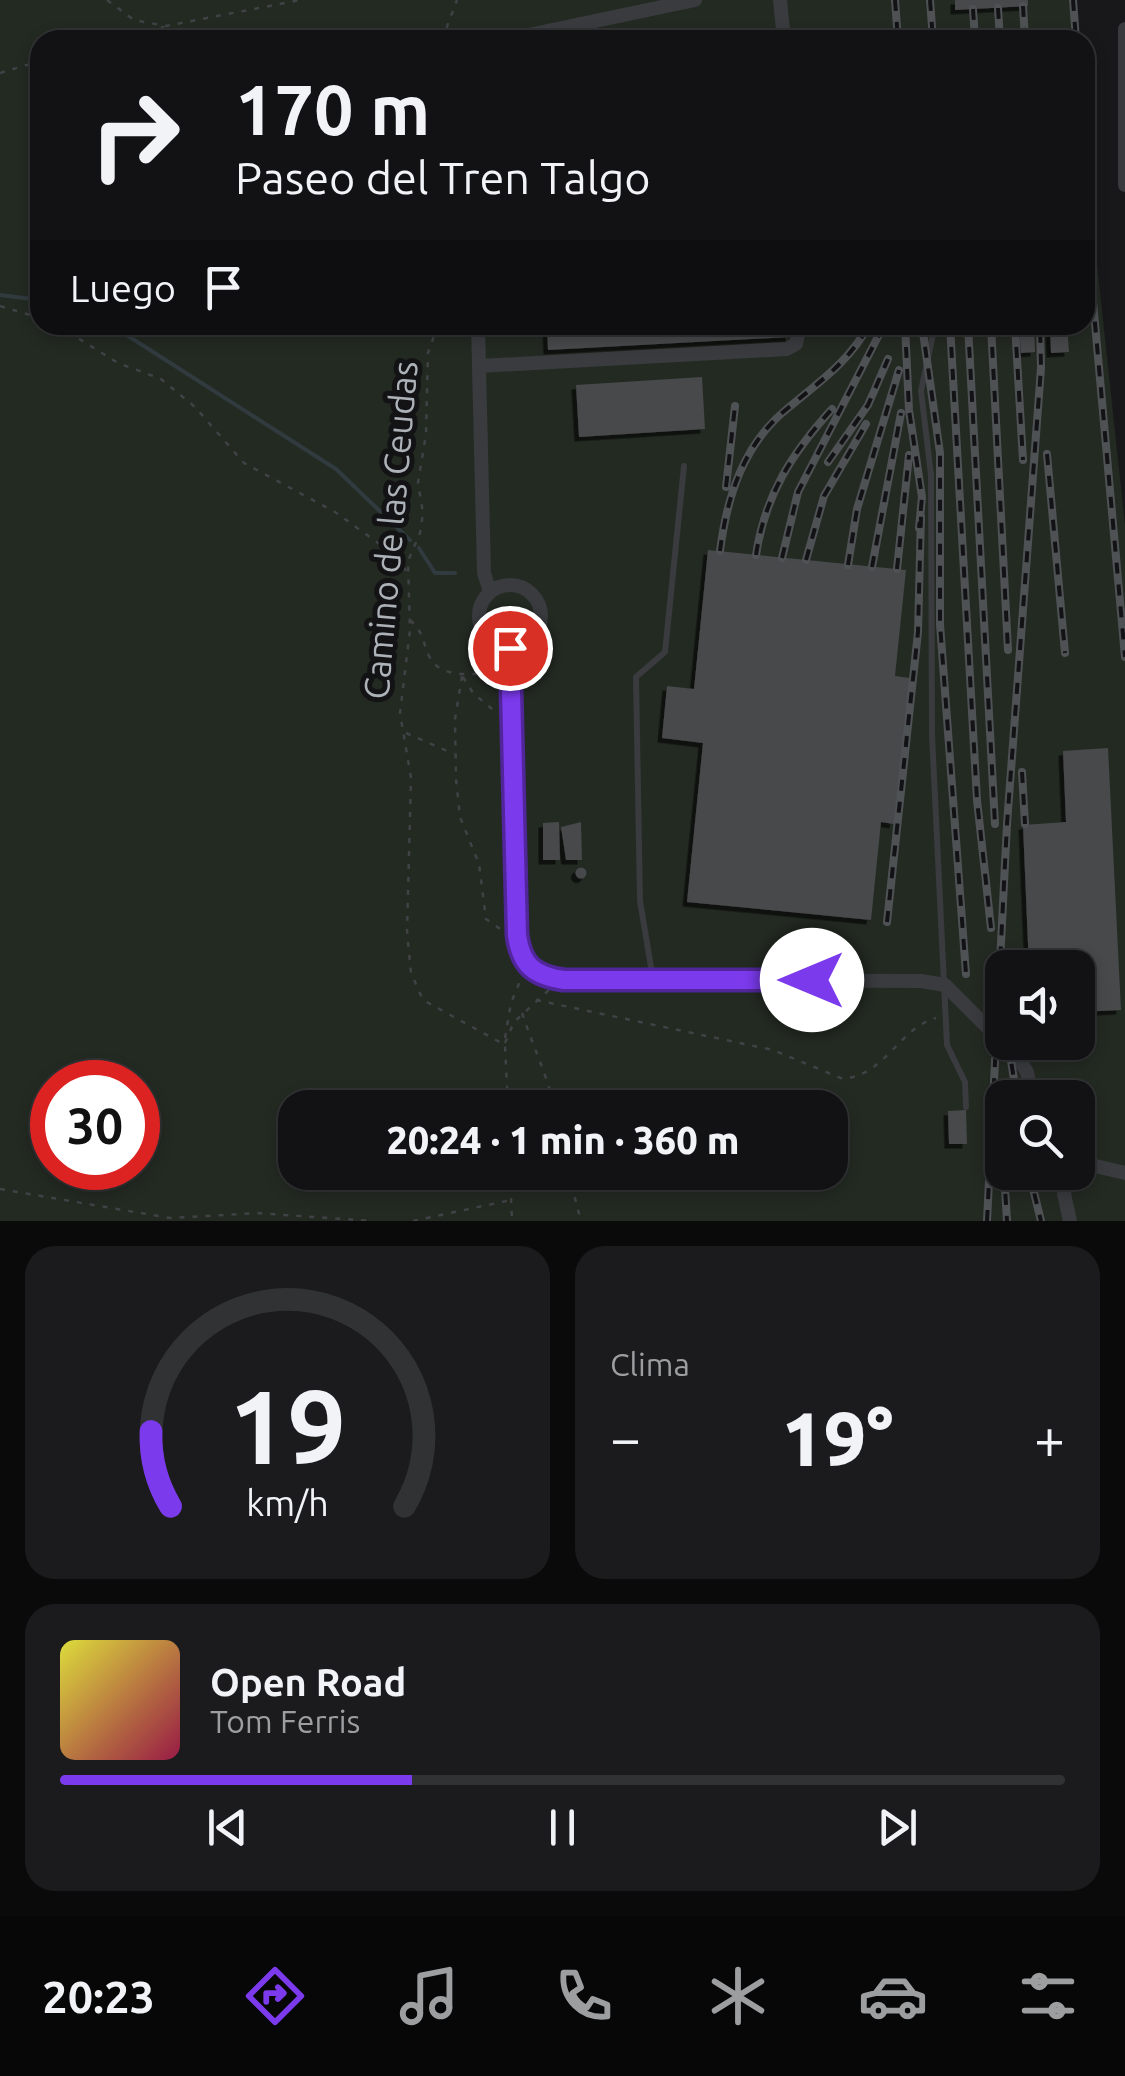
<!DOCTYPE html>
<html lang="es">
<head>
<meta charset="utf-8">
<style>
	:root { --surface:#121214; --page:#1b1b1d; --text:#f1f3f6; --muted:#9c9ea0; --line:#313234; --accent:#7c3aed }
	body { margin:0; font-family:Ubuntu,sans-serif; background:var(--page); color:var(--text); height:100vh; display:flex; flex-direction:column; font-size:38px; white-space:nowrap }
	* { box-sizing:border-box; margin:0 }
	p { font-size:32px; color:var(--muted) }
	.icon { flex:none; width:55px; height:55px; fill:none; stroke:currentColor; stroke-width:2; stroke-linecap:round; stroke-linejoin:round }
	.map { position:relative; height:1221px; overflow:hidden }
	.sheet { display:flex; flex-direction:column; gap:25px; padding:25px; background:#0a0a0b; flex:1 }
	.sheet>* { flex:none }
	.hud { position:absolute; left:30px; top:30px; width:1065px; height:305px; border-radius:30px; box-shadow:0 5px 15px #0003,0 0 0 2px var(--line); background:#121214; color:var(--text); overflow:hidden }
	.controls { position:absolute; left:985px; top:950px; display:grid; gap:20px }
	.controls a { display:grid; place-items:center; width:110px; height:110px; border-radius:20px; background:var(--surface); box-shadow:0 5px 15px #0003,0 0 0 2px var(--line); font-size:50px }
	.speed { position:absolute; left:30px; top:1060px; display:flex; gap:20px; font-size:50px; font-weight:700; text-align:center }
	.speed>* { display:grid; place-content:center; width:130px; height:130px; border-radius:50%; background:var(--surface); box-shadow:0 5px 15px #0003,0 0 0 2px var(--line); line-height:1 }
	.speed .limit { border:15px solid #d22; background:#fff; color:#111 }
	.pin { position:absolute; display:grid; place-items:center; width:85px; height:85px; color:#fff; margin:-42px; border:5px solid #fff; border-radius:50%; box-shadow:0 2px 10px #0007 }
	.me { position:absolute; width:110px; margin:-55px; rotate:270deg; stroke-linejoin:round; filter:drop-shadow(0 0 8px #0008) }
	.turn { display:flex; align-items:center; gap:35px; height:210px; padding:0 40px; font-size:45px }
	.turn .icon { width:130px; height:130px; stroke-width:2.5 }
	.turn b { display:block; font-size:70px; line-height:85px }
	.then { display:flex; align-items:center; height:95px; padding:0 40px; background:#0003; gap:20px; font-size:38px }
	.big { font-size:75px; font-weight:800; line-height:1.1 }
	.sheet .tile { flex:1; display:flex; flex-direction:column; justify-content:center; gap:15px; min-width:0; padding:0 35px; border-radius:30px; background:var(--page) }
	.sheet .dial { align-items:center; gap:0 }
	.dial svg { height:260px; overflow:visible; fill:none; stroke:var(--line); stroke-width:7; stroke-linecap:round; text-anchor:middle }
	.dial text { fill:var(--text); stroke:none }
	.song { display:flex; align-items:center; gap:30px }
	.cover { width:120px; height:120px; border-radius:15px; background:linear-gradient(135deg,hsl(60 70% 55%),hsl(340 70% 35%)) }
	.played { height:10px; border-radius:5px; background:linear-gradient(90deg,var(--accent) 35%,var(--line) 35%) }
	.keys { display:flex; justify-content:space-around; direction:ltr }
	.heat { display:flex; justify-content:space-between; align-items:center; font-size:55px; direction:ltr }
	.sheet .tiles { flex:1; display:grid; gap:25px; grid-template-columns:1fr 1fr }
	.tile:last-child { grid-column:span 2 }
	.trip { position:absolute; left:278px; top:1090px; width:570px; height:100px; border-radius:30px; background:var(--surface); box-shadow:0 5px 15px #0003,0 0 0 2px var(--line); font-weight:800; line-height:100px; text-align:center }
	.dock { display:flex; height:160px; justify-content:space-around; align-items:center; background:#070708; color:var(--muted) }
	.dock .icon { width:70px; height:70px }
	.dock .active { color:var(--accent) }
	.dock b { font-size:45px; color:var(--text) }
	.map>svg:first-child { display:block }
	.green { fill:#232a22; fill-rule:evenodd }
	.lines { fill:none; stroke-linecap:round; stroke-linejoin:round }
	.stream { stroke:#313b3f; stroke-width:4 }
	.building { fill:#47494c; filter:url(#shadow) }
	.path { stroke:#404245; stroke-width:2.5; stroke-dasharray:5 8; stroke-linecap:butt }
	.service { stroke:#393b3f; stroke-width:6 }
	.minor { stroke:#393b3f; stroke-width:14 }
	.rail-casing { stroke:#4f5255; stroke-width:8 }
	.rail { stroke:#131315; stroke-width:4; stroke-dasharray:11; stroke-linecap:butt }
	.route-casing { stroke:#51269a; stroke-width:25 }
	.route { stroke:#7c3aed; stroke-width:18 }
	.labels { text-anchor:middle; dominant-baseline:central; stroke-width:10; stroke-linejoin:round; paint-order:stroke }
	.street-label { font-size:35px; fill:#acb2b8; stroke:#131315 }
</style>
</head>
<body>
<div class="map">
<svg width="1125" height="1221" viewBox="0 0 1125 1221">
	<defs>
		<filter id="shadow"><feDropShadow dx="-4.5" dy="4.5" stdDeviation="0" flood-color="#0009"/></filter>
	</defs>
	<rect width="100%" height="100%" fill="#18181a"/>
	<path class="green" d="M0,0H1069L1073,40H40V325H1085V152L1125,525V1221H0ZM1002,968H1078V1042H1002ZM52,1082H138V1168H52ZM1002,1098H1078V1172H1002ZM295,1108H830V1172H295Z"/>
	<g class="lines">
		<path class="stream" d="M0,295L40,300
			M111,325L336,469L410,540
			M419,548L435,573H455"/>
	</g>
	<path class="building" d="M955,0H1028V6L955,10Z
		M840,33L841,40H795L794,36Z
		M547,325H790V337L548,350Z
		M1019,325H1034L1035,352L1021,353Z
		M1050,325H1067L1069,352L1051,353Z
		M702,377L705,429L579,437L576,385Z
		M708,550L906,570L895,676L910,678L894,824L881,822L871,920L687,902L703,743L662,738L667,686L694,689Z
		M1108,748L1121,1010L1078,1012V968H1029L1023,825L1066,822L1063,751Z
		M559,822L560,860H543V823Z
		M581,822L582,860H566L561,827Z
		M575.5 873a5.5 5.5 0 1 1 11 0a5.5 5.5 0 1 1-11 0Z
		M966,1110L967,1144H949L948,1111Z"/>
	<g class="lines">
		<path class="path" d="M107,0L134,20L166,26L300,0
			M97,40L164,27
			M442,40L457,0
			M0,73L40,61
			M0,306L40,318
			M57,325L118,363L161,379L195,407L244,463L335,512L399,558L406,571
			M438,325L428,353L426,434L418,483L423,513L420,533L408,561L410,630L400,713L411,778L407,931L411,973L423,1000L505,1045L508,1108
			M410,620C424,633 422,640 429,656C441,681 477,673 498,672
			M462,676L455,719L456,779L460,817L479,864L486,919L506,933
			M463,677L473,693L498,714
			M406,733L454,754
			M536,1000L773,1050L843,1079C887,1074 899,1028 936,1018
			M522,1013C533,1046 546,1073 555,1108
			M505,1038L511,1003L523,974
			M505,1043L514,1022L550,989
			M510,1172L512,1221
			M568,1172L581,1221
			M0,1189L170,1218L256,1213L372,1221
			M413,1221L511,1200"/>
		<path class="service" d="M935,325L921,391L931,475L932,735L947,1045L965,1082L966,1107
			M653,979L640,901L636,677L665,652L684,466"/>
		<path class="minor" d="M780,0L784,40
			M1125,29V185
			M505,40L695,0
			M478,325L484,573L490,592
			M479,366L787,349L796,344L800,325
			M479 616a31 31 0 1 1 62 0a31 31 0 1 1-62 0Z
			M510,647L517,935C521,965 534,976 563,980L921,981L945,985L1018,1058L1027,1072L1032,1098
			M1078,1162L1125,1173
			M1068,1172L1064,1194L1070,1221"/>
		<g class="rail-casing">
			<path id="rail" d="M895,0L898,40
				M930,0L933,40
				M1073,0L1076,40
				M1023,6L1025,40
				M998,8L1000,40
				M973,9L975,40
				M1085,137L1093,226
				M1085,212L1125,657
				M905,325L909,410L922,497L919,528
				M922,325L940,453V624L966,974
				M950,325L977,800L991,928
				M968,325L995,824
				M991,325L1008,650
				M1015,325L1023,460
				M1047,454L1065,653
				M828,462L868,405L888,359
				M726,487L735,406
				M720,551C727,497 743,444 788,408C819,382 849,362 869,325
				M756,555C765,495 792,453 832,409
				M782,558L798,492L884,325
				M806,560L824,496L866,424
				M848,565L857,509L899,370
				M872,567L901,413
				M897,569L909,455
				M1022,772L1025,824
				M887,922L918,632L921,516
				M1008,1042L1017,1098
				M1004,1172L1007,1221
				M1029,1172L1041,1221
				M987,1221L1007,824L1041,368L1040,325"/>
		</g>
		<use href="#rail" class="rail"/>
	</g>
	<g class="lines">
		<g class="route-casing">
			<path id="route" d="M510,648L517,935C521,965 534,976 564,980H812"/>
		</g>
		<use href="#route" class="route"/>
	</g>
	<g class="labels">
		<g class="street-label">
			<text transform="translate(390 530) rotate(-85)">Camino de las Ceudas</text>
		</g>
	</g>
</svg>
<div class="controls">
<a><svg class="icon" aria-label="sound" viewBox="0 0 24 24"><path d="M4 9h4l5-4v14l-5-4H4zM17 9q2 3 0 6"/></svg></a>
<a><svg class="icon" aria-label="search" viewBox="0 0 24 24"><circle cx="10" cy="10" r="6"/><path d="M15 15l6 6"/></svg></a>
</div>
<div class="speed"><div class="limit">30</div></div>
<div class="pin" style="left:510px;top:648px;background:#d93025"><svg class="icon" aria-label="arrive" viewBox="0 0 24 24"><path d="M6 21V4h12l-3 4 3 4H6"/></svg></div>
<svg class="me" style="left:812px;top:980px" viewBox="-20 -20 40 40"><circle r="19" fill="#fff"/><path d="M0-13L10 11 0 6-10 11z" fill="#7c3aed"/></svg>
<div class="trip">20:24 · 1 min · 360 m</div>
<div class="hud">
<div class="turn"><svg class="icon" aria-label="right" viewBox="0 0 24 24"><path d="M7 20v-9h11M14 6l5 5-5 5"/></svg><div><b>170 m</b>Paseo del Tren Talgo</div></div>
<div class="then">Luego<svg class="icon" aria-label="arrive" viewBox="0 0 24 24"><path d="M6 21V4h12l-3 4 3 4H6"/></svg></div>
</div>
</div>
<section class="sheet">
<div class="tiles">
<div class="tile dial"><svg viewBox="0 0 100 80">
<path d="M14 69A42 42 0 1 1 86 69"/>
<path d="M14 69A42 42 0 0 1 8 46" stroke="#7c3aed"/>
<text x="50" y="56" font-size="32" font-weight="700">19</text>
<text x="50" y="72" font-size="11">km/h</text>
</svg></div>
<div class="tile"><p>Clima</p>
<div class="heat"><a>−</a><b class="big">19°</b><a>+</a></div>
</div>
<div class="tile">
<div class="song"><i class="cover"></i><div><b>Open Road</b><p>Tom Ferris</p></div></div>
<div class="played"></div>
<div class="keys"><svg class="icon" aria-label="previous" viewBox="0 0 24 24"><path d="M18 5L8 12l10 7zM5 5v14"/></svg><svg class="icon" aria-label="pause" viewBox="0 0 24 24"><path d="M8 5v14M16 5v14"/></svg><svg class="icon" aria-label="next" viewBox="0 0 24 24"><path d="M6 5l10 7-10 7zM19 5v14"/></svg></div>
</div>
</div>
</section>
<nav class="dock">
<b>20:23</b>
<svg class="icon active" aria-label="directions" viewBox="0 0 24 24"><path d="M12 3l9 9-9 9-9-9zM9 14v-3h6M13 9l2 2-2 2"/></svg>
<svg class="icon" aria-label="music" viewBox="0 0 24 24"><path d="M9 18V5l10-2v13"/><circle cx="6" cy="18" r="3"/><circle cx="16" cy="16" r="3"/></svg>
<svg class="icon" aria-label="phone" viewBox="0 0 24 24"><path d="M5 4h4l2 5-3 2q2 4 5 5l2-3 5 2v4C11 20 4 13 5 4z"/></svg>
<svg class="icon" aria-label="climate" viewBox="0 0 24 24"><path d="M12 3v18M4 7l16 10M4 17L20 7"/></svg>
<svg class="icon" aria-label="car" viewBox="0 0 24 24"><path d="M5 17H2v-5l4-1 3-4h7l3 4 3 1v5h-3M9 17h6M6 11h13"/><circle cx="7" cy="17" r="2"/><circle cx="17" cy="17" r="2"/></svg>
<svg class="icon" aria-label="filters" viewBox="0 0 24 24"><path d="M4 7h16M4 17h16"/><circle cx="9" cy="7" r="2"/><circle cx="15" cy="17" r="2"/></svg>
</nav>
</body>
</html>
